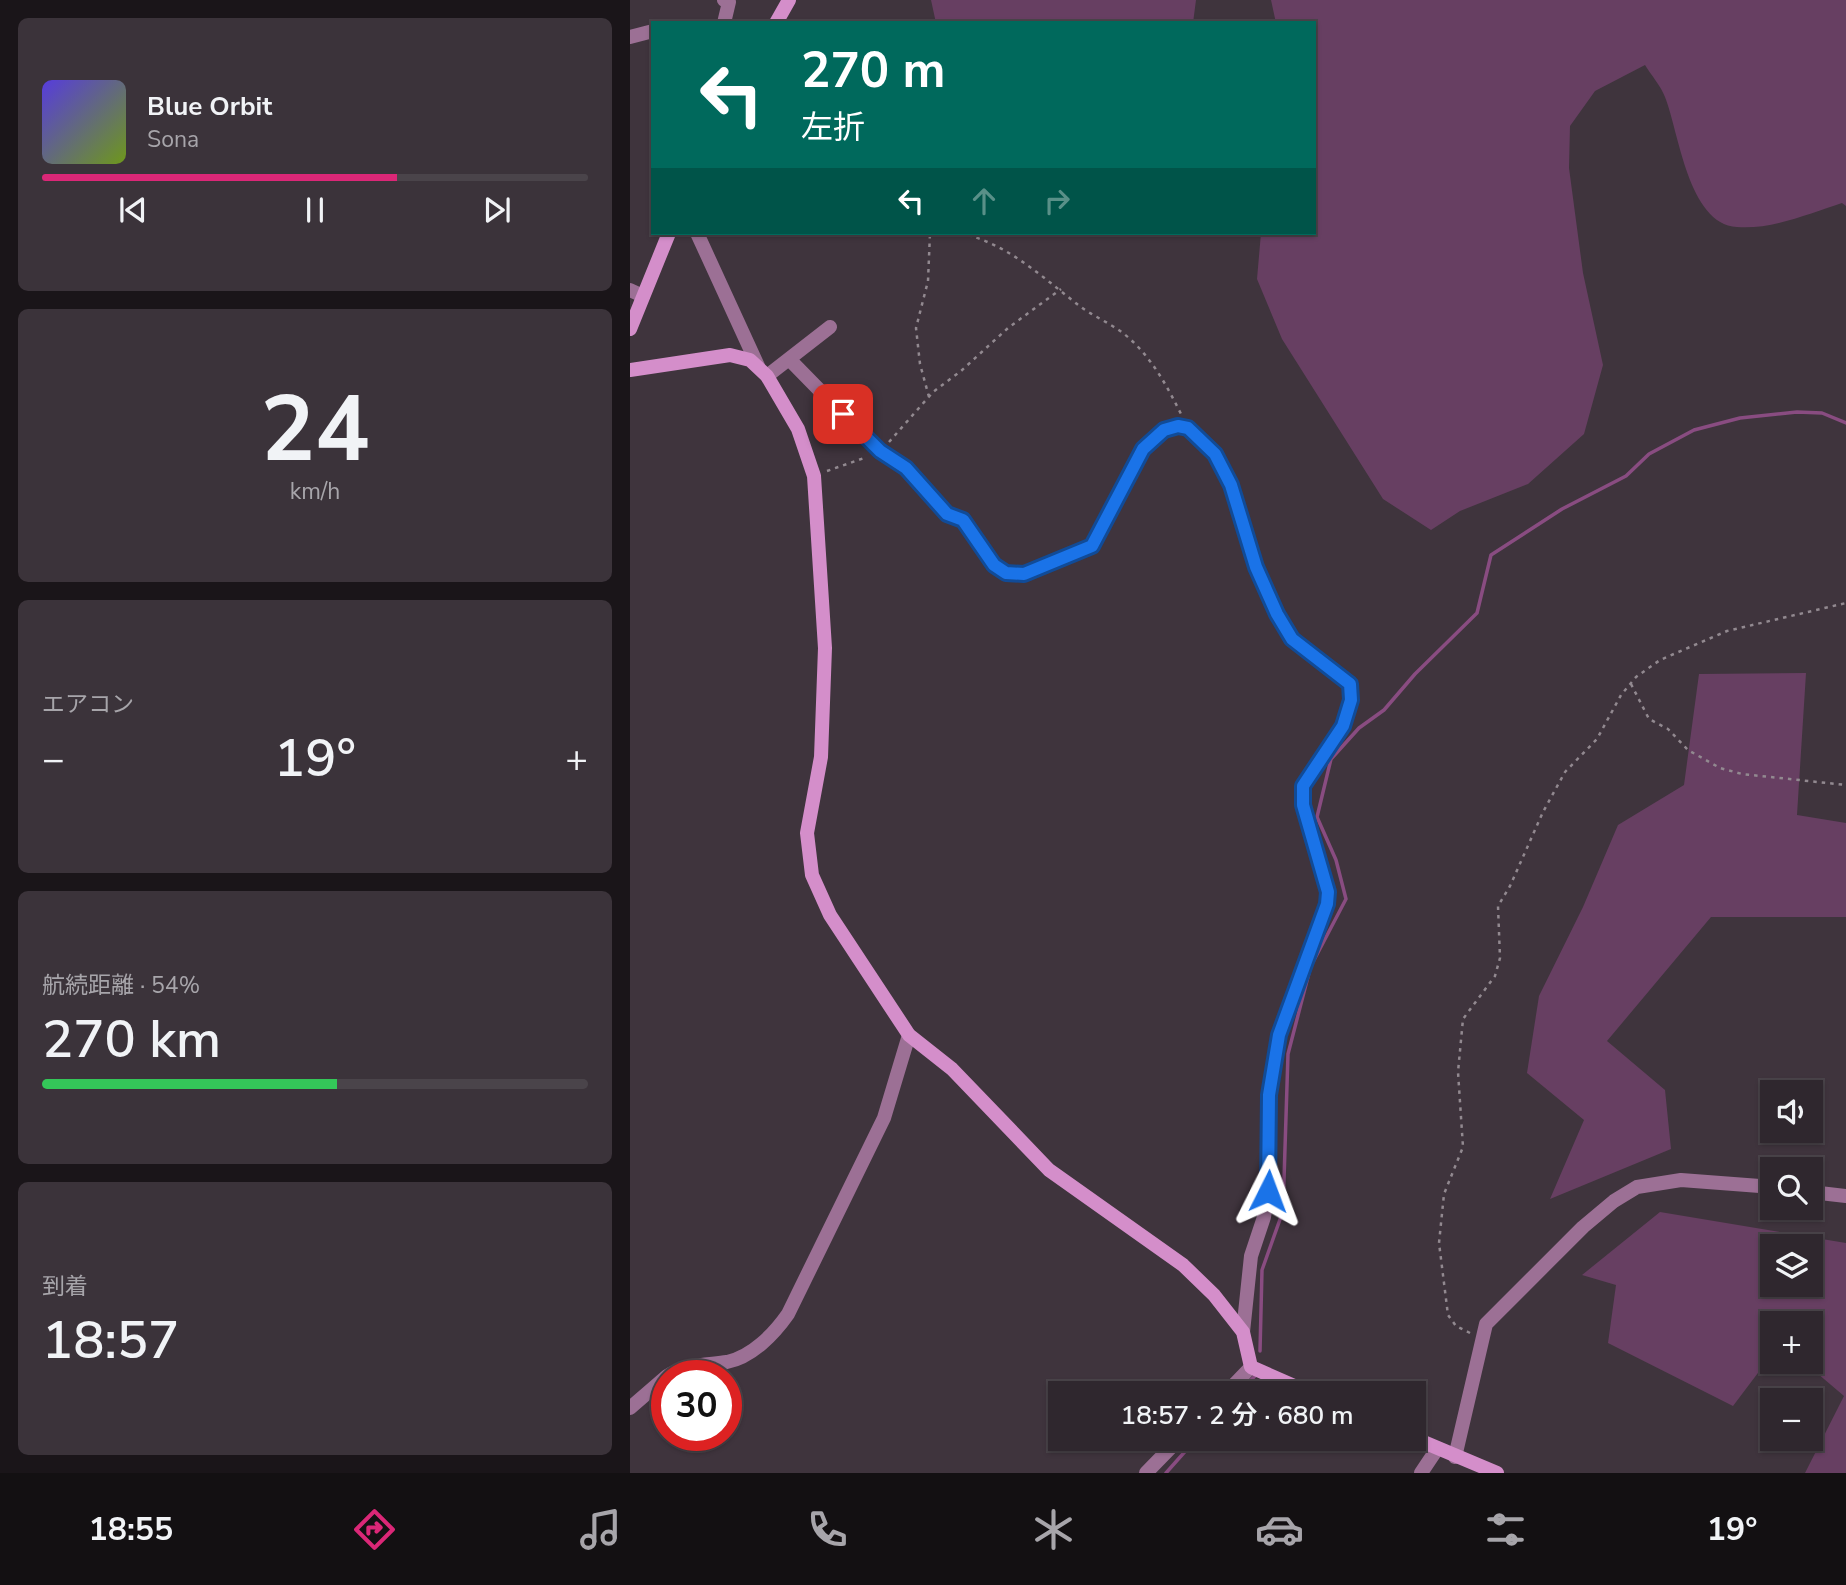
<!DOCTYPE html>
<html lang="ja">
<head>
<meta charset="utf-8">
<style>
	:root { --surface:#2f272e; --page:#3b333a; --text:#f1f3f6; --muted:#a7a5aa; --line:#4a444a; --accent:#db2777 }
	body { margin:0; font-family:"Nunito Sans","Noto Sans JP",sans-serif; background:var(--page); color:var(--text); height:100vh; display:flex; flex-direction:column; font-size:26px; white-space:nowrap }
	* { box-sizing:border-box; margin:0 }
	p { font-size:23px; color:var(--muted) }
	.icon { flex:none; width:38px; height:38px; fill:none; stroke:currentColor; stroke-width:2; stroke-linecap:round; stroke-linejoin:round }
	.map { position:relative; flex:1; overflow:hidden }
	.drawer { display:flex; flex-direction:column; gap:18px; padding:18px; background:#1a1519; width:630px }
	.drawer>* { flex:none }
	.hud { position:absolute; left:21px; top:21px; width:665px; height:214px; border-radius:0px; box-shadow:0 2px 5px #0004,0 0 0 2px var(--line); background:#00695c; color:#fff; overflow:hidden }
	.buttons { position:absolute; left:1130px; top:1080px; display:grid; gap:14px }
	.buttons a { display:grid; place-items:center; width:63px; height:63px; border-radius:0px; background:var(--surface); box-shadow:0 2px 5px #0004,0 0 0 2px var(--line); font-size:35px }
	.speed { position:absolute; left:21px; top:1360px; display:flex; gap:14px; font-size:35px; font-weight:700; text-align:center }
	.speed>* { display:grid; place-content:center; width:91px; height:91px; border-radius:50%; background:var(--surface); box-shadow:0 2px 5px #0004,0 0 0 2px var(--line); line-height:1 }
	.speed .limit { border:10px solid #d22; background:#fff; color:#111 }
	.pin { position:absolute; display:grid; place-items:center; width:60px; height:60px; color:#fff; margin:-30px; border-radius:14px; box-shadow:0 4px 10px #0006 }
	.me { position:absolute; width:77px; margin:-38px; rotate:3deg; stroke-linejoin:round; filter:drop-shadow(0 0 5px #0008) }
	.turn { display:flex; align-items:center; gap:24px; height:147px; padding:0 35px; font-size:32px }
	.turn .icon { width:91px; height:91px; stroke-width:2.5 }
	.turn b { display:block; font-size:49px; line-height:60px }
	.lanes { display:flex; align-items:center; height:66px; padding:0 35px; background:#0003; justify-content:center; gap:35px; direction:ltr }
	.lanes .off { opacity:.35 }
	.big { font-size:52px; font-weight:600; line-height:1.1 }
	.drawer .tile { flex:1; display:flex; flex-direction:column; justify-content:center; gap:10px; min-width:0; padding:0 24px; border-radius:10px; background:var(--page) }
	.drawer .dial { align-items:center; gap:0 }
	.dial b { font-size:91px; line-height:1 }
	.song { display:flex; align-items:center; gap:21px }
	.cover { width:84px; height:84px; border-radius:10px; background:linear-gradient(135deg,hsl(250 70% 55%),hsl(80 70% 35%)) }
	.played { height:7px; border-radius:4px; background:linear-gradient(90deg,var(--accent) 65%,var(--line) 65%) }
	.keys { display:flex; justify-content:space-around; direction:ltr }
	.heat { display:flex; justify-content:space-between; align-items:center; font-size:38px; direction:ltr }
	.charge { height:10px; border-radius:5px; background:linear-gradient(90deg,#34c759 54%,var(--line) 0) }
	.trip { position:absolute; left:418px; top:1381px; width:378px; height:70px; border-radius:0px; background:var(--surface); box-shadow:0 2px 5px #0004,0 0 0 2px var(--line); font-weight:600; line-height:70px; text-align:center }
	.tab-bar { display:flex; height:112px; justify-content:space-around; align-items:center; background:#131012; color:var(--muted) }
	.tab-bar .icon { width:49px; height:49px }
	.tab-bar .selected { color:var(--accent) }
	.tab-bar b { font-size:32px; color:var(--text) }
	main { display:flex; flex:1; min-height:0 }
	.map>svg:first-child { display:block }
	.green { fill:#673f62; fill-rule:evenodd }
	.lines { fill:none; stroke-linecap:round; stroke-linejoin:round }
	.stream { stroke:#894c81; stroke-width:3.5 }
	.path { stroke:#928990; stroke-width:2.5; stroke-dasharray:3.5 5; stroke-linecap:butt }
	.street { stroke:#9c7095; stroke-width:14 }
	.secondary { stroke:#d48eca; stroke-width:14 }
	.route-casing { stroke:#114b97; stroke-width:18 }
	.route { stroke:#1a73e8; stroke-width:12 }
</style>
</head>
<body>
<main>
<section class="drawer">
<div class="tile">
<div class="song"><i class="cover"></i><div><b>Blue Orbit</b><p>Sona</p></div></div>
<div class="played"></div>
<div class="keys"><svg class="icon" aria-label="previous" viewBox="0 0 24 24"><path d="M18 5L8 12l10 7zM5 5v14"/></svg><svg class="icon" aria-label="pause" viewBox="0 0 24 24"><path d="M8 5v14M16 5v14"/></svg><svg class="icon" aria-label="next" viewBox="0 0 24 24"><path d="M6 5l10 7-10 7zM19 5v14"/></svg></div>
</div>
<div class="tile dial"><b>24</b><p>km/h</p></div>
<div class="tile"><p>エアコン</p>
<div class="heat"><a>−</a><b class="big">19°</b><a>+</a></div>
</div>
<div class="tile"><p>航続距離 · 54%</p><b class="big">270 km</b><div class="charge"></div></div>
<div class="tile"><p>到着</p><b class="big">18:57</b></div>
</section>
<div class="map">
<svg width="1216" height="1473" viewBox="0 0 1216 1473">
	<rect width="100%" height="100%" fill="#3f343d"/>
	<path class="green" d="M301,0H566L563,23H306Z
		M641,0H1216V206L1212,203C1181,213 1141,230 1107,227C1058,224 1049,132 1035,97C1031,86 1021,75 1015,65L965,91L940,126L939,168L953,273L973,365L954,434L898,484L830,511L801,530L753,499L652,339L627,279L631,233H684V23H646Z
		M1176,673L1167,815L1216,823V917H1081L977,1041L1035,1090L1041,1149L920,1199L954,1120L897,1073L909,996L953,907L988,825L1054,785L1069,674Z
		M1030,1212L1216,1243V1473H1175L1214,1396L1174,1362H1181V1323H1143V1353L1103,1406L978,1343L986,1285L952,1275ZM1143,1246H1181V1284H1143Z"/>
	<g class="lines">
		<path class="stream" d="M683,962L716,899L706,860L687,817L701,759L729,728L754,710L785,674L847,613L861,555L932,509L996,476L1019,454L1064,430L1110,418L1167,412L1192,413L1216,423
			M630,1351L632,1270L653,1211L658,1054L680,969
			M608,1393L625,1376
			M536,1473L567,1438"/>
		<path class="path" d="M330,233C376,243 410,275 447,304C463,317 484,324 500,339C523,360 537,386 551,414
			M299,397L290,364L286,328L298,281L300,233
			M259,442L303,392L331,371L378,328L431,289
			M197,471L237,457
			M1001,684L1019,719L1038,729L1058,750L1090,768L1112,774L1216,785
			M840,1333L826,1326L818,1315L809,1243L814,1194L833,1147L828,1072L833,1019L865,976L870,958L868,906L880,886L913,812L935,772L967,739L991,695L1006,677L1030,660L1097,631L1216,603"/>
		<path class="street" d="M94,23L99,2L94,0
			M0,37L23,31
			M67,233L128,366
			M0,290L13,296
			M159,359L249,451L276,468L317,514L333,520L364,565L376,573L395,574L462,546L513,449L534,430L548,426L558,428L585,454L601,485L626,567L647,614L662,640L720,684L721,700L713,726L672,786L673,805L698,892L697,904L649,1035L640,1095L638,1191L634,1217L621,1256L613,1332
			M137,376L200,327
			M1181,1192L1216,1196
			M37,1376C55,1364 76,1365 97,1362C122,1357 144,1334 158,1314L254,1118L279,1035
			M596,1393L621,1367
			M0,1408L37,1376
			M825,1457L856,1324L953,1227L984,1201L1007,1187L1051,1180L1143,1187
			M516,1473L550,1438
			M791,1473L807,1449"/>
		<path class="secondary" d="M146,23L159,0
			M0,329L39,233
			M0,370L100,355L120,360L137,376L168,429L184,476L195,648L191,757L177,833L182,875L200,915L279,1035L322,1069L419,1170L553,1265L584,1295L613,1332L621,1367L680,1393
			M784,1438L867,1473"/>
	</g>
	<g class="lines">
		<g class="route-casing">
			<path id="route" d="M213,414L250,451L276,468L317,514L333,520L364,565L376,573L394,574L462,546L513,449L534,430L548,426L558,428L585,454L601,485L626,567L647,614L662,639L720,684L721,700L713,726L673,786V805L698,892L697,904L649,1035L639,1095L638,1191"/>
		</g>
		<use href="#route" class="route"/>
	</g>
</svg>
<div class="buttons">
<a><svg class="icon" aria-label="sound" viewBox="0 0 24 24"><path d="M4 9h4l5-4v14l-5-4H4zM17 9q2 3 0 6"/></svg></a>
<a><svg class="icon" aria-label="search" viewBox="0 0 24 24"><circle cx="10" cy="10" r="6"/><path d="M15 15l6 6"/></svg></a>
<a><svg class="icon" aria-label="layers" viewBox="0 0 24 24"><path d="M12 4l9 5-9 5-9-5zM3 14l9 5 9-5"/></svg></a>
<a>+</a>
<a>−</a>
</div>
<div class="speed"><div class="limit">30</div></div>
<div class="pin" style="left:213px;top:414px;background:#d93025"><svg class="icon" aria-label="arrive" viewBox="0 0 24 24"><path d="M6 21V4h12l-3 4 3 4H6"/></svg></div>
<svg class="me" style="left:638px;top:1191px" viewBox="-20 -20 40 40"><path d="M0-17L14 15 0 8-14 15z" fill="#1a73e8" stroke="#fff" stroke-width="4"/></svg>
<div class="trip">18:57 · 2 分 · 680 m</div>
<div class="hud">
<div class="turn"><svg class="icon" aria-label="left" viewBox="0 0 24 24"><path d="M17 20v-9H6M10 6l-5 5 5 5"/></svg><div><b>270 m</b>左折</div></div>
<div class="lanes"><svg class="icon" aria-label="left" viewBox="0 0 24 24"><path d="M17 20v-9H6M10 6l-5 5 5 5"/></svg><svg class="icon off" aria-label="ahead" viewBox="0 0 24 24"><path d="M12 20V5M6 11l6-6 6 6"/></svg><svg class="icon off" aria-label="right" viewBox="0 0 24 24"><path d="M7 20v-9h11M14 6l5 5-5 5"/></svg></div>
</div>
</div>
</main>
<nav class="tab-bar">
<b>18:55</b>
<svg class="icon selected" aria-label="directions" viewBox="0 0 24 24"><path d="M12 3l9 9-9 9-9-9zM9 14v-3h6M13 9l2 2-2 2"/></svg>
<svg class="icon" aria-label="music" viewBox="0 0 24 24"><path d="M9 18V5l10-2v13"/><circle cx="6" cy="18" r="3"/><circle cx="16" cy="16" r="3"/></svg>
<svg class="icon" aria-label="phone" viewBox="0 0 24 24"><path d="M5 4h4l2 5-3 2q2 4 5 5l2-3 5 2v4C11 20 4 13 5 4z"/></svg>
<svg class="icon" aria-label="climate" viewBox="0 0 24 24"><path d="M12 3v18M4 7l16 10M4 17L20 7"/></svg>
<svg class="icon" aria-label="car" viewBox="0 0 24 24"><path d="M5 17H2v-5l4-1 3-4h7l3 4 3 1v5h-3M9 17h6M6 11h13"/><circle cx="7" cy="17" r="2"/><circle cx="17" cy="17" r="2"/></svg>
<svg class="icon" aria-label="filters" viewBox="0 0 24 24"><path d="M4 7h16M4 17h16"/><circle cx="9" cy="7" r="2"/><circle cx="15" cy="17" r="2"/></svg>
<b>19°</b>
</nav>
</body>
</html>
